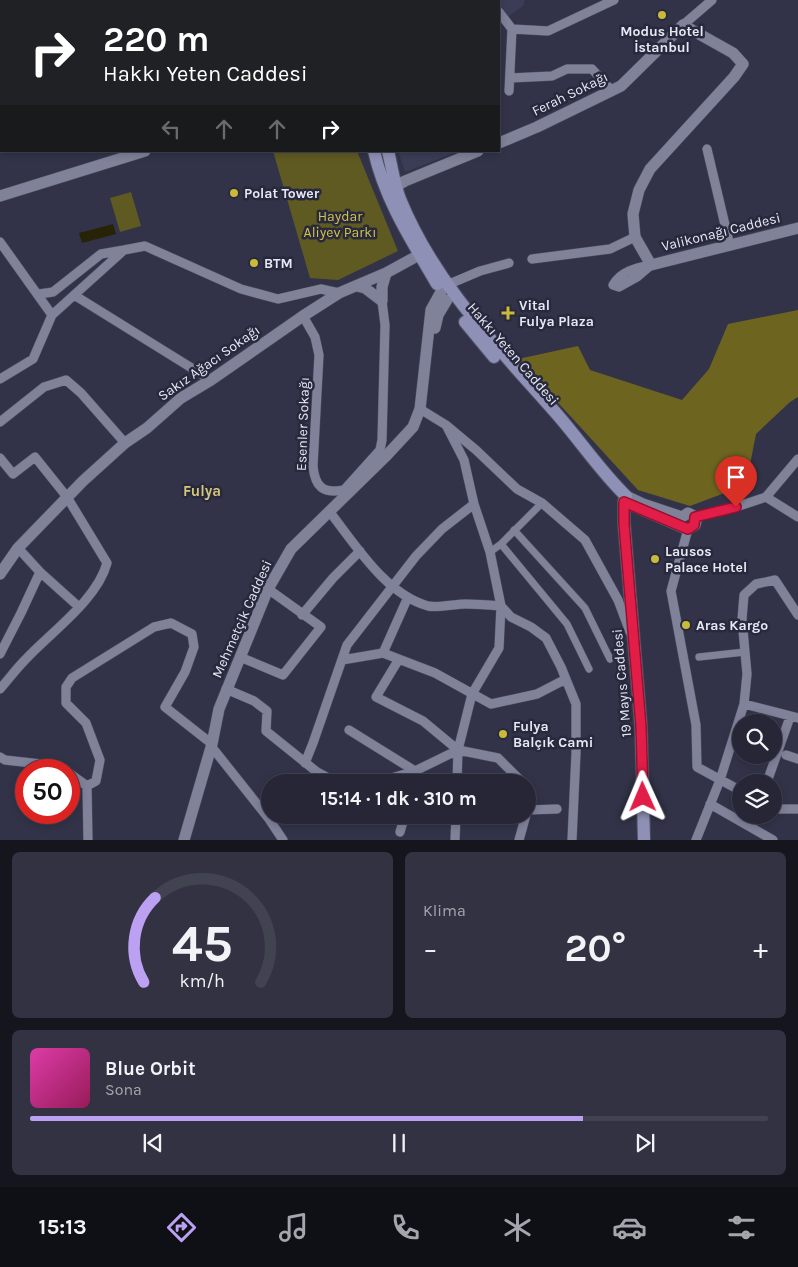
<!DOCTYPE html>
<html lang="tr">
<head>
<meta charset="utf-8">
<style>
	:root { --surface:#262636; --page:#323242; --text:#f1f3f6; --muted:#a4a5ad; --line:#424351; --accent:#bca0f2 }
	body { margin:0; font-family:Karla,sans-serif; background:var(--page); color:var(--text); height:100vh; display:flex; flex-direction:column; font-size:19px; white-space:nowrap }
	* { box-sizing:border-box; margin:0 }
	p { font-size:16px; color:var(--muted) }
	.icon { flex:none; width:28px; height:28px; fill:none; stroke:currentColor; stroke-width:2; stroke-linecap:round; stroke-linejoin:round }
	.map { position:relative; height:840px; overflow:hidden }
	.drawer { display:flex; flex-direction:column; gap:12px; padding:12px; background:#15151e; flex:1 }
	.drawer>* { flex:none }
	.banner { position:absolute; left:0px; top:0px; width:500px; height:152px; box-shadow:0 2px 8px #0003,0 0 0 1px var(--line); background:#202124; color:#fff; overflow:hidden }
	.controls { position:absolute; left:732px; top:714px; display:grid; gap:10px }
	.controls a { display:grid; place-items:center; width:50px; height:50px; border-radius:50%; background:var(--surface); box-shadow:0 2px 8px #0003,0 0 0 1px var(--line); font-size:25px }
	.speed { position:absolute; left:15px; top:759px; display:flex; gap:10px; font-size:25px; font-weight:700; text-align:center }
	.speed>* { display:grid; place-content:center; width:65px; height:65px; border-radius:50%; background:var(--surface); box-shadow:0 2px 8px #0003,0 0 0 1px var(--line); line-height:1 }
	.speed .limit { border:8px solid #d22; background:#fff; color:#111 }
	.pin { position:absolute; display:grid; place-items:center; width:42px; height:42px; color:#fff; margin:-51px -21px; border-radius:50% 50% 50% 0; rotate:-45deg; box-shadow:0 0 5px #0007 }
	.pin .icon { rotate:45deg }
	.me { position:absolute; width:55px; margin:-28px; rotate:359deg; stroke-linejoin:round; filter:drop-shadow(0 0 4px #0008) }
	.turn { display:flex; align-items:center; gap:18px; height:105px; padding:0 20px; font-size:22px }
	.turn .icon { width:65px; height:65px; stroke-width:2.5 }
	.turn b { display:block; font-size:35px; line-height:42px }
	.lanes { display:flex; align-items:center; height:48px; padding:0 20px; background:#0003; justify-content:center; gap:25px; direction:ltr }
	.lanes .off { opacity:.35 }
	.big { font-size:38px; font-weight:700; line-height:1.1 }
	.drawer .card { flex:1; display:flex; flex-direction:column; justify-content:center; gap:8px; min-width:0; padding:0 18px; border-radius:8px; background:var(--page) }
	.drawer .dial { align-items:center; gap:0 }
	.dial svg { height:130px; overflow:visible; fill:none; stroke:var(--line); stroke-width:7; stroke-linecap:round; text-anchor:middle }
	.dial text { fill:var(--text); stroke:none }
	.song { display:flex; align-items:center; gap:15px }
	.cover { width:60px; height:60px; border-radius:8px; background:linear-gradient(135deg,hsl(320 70% 55%),hsl(330 70% 35%)) }
	.played { height:5px; border-radius:2px; background:linear-gradient(90deg,var(--accent) 75%,var(--line) 75%) }
	.keys { display:flex; justify-content:space-around; direction:ltr }
	.heat { display:flex; justify-content:space-between; align-items:center; font-size:28px; direction:ltr }
	.drawer .tiles { flex:1; display:grid; gap:12px; grid-template-columns:1fr 1fr }
	.card:last-child { grid-column:span 2 }
	.trip { position:absolute; left:261px; top:774px; width:275px; height:50px; border-radius:25px; background:var(--surface); box-shadow:0 2px 8px #0003,0 0 0 1px var(--line); font-weight:700; line-height:50px; text-align:center }
	.dock { display:flex; height:80px; justify-content:space-around; align-items:center; background:#0f0f16; color:var(--muted) }
	.dock .icon { width:35px; height:35px }
	.dock .active { color:var(--accent) }
	.dock b { font-size:22px; color:var(--text) }
	.map>svg:first-child { display:block }
	.built { fill:#3b3d57 }
	.green { fill:#5f5922 }
	.forest { fill:#6d6420 }
	.water { fill:#272307 }
	.lines { fill:none; stroke-linecap:round; stroke-linejoin:round }
	.pedestrian-casing { stroke:#4f5062; stroke-width:8 }
	.minor-casing { stroke:#4f5062; stroke-width:10 }
	.tertiary-casing { stroke:#4f5062; stroke-width:12 }
	.secondary-casing { stroke:#4f5062; stroke-width:14 }
	.pedestrian { stroke:#80829a; stroke-width:7 }
	.minor { stroke:#80829a; stroke-width:9 }
	.tertiary { stroke:#80829a; stroke-width:11 }
	.secondary { stroke:#8e91b5; stroke-width:12 }
	.route-casing { stroke:#92132f; stroke-width:12 }
	.route { stroke:#e11d48; stroke-width:9 }
	.poi-dot { fill:#caba3a; stroke:#28293d; stroke-width:2 }
	.labels { text-anchor:middle; dominant-baseline:central; stroke-width:5; stroke-linejoin:round; paint-order:stroke }
	.poi-label { font-size:14px; font-weight:bold; fill:#e6e8f5; stroke:#28293d; text-anchor:start }
	.street-label { font-size:14px; fill:#e6e8f5; stroke:#28293d }
	.park-label { font-size:14px; fill:#d2c34b; stroke:#28293d }
	.neighbourhood-label { font-size:15px; font-weight:bold; fill:#d1c879; stroke:#28293d }
</style>
</head>
<body>
<div class="map">
<svg width="798" height="840" viewBox="0 0 798 840">
	<rect width="100%" height="100%" fill="#323348"/>
	<path class="built" d="M395,0H525L523,6L499,23V1H394Z
		M398,151H459L405,172Z"/>
	<path class="green" d="M273,151H357L398,251L338,280L310,278Z
		M131,192L141,226L120,232L110,198Z"/>
	<path class="forest" d="M798,310V397L790,402L756,434L746,485L690,506L638,490L518,359L578,346L590,370L682,400L709,369L728,324Z"/>
	<path class="water" d="M113,224L116,234L82,243L79,233Z"/>
	<g class="lines">
		<g class="pedestrian-casing">
			<path id="pedestrian" d="M514,530L585,608L610,659
				M501,544L567,624L589,669
				M490,552L501,544L542,503
				M699,657L745,652"/>
		</g>
		<g class="minor-casing">
			<path id="minor" d="M35,0L37,1
				M217,0L218,1
				M492,0V1
				M73,1L75,0
				M139,1V0
				M499,12L512,29
				M683,25L712,0
				M512,29L548,31L614,0
				M0,32L1,31
				M510,78L552,76L567,69H592L612,91
				M509,91L512,29
				M707,149L730,246
				M0,242L52,315L33,359L0,379
				M532,259L610,249L635,237
				M651,265L637,277L619,287L613,285C621,271 636,268 651,265Z
				M447,285L480,271L509,263
				M39,294L53,292L101,254L124,250
				M74,295L211,380
				M52,315L124,250L145,246L241,289L278,299L321,289L339,293
				M303,316L315,337L319,355L313,466C315,487 323,494 344,490L380,450L382,440L385,325L382,301
				M420,409L446,425L476,450L517,489L542,503L585,540L618,600L630,632
				M0,422L44,387L66,380L81,393L125,443
				M446,425L464,460L474,504L490,552L501,606L499,648L472,694L458,750L457,782
				M0,458L13,474L35,457L67,497L107,563C97,600 51,632 25,660C16,669 8,680 0,689
				M766,497L798,517
				M736,507L743,482
				M329,511C355,544 385,594 428,606C437,608 455,604 466,604C478,604 489,605 501,606
				M695,517L736,507L766,497L798,459
				M688,529L671,591L696,725L697,767L741,791
				M40,572L79,607
				M501,606L511,617L531,627L546,638L561,667L576,704V753L572,840
				M302,615L333,578L360,551
				M383,653L408,597
				M0,654L21,613L40,572L18,548
				M240,657L283,675L321,627L268,589
				M399,659L376,697L423,721L458,750L498,758L522,782
				M342,660L383,653L435,673L491,704L537,694L566,679
				M226,689L254,701L267,711L266,731L317,772L336,782
				M744,704L798,718
				M349,730L415,771
				M211,746L269,819L283,840
				M786,755L798,759
				M0,757L5,760L59,766L65,770
				M305,763L313,743L347,645L416,556L442,529L474,504
				M415,771L416,782
				M69,773L87,786L88,840
				M378,782L415,771L458,750
				M767,782L790,717
				M87,786L96,781L100,760L86,723L66,703V687L72,678L154,627L171,623L192,634L194,647L185,672L165,707L212,744
				M528,797V798
				M710,804L773,840
				M774,807L779,809H798
				M528,810L557,809
				M400,832L405,815
				M455,840L456,815
				M519,840L526,815
				M696,840L720,780L744,704L747,674L742,619L744,595L756,584L775,580L798,615"/>
		</g>
		<g class="tertiary-casing">
			<path id="tertiary" d="M499,143L537,127L621,86L683,25L733,53L743,64L734,77L650,169L639,190L633,214L635,237L651,265L798,228
				M388,191L405,181L478,151
				M0,196L145,151
				M357,286L365,288L382,301
				M382,301V287L386,273
				M435,328L438,315L447,300
				M624,502L684,528L688,529L695,525L696,521L692,515L688,513L682,517L643,504L626,496
				M0,574L18,548L83,481L125,443L147,428L181,398L211,380L303,316L339,293L386,273L419,255
				M184,840L212,744L219,709L268,589L291,549L387,455L413,427L420,409L431,310L441,292"/>
		</g>
		<g class="secondary-casing">
			<path id="secondary" d="M386,1L387,0
				M374,151C385,200 412,241 437,284
				M388,151C392,167 394,184 400,199C434,283 497,346 555,412C579,439 600,471 626,496L624,502V523L641,726L644,840
				M465,322L494,357"/>
		</g>
		<use href="#pedestrian" class="pedestrian"/>
		<use href="#minor" class="minor"/>
		<use href="#tertiary" class="tertiary"/>
		<use href="#secondary" class="secondary"/>
	</g>
	<g class="lines">
		<g class="route-casing">
			<path id="route" d="M643,797L641,726L624,524V502L688,529L694,525L695,517L736,507"/>
		</g>
		<use href="#route" class="route"/>
	</g>
	<g class="poi-dot">
		<circle cx="662" cy="15" r="5"/>
		<circle cx="234" cy="193" r="5"/>
		<circle cx="254" cy="263" r="5"/>
		<path d="M505.5 305.5h5v5h5v5h-5v5h-5v-5h-5v-5h5z"/>
		<circle cx="655" cy="559" r="5"/>
		<circle cx="686" cy="625" r="5"/>
		<circle cx="503" cy="734" r="5"/>
	</g>
	<g class="labels">
		<g class="poi-label">
			<text x="662" y="31" text-anchor="middle">Modus Hotel<tspan x="662" dy="16">İstanbul</tspan></text>
			<text x="244" y="193">Polat Tower</text>
			<text x="264" y="263">BTM</text>
			<text x="519" y="305">Vital<tspan x="519" dy="16">Fulya Plaza</tspan></text>
			<text x="665" y="551">Lausos<tspan x="665" dy="16">Palace Hotel</tspan></text>
			<text x="696" y="625">Aras Kargo</text>
			<text x="513" y="726">Fulya<tspan x="513" dy="16">Balçık Cami</tspan></text>
		</g>
		<g class="street-label">
			<text transform="translate(570 94) rotate(-26)">Ferah Sokağı</text>
			<text transform="translate(721 232) rotate(-14)">Valikonağı Caddesi</text>
			<text transform="translate(513 354) rotate(49)">Hakkı Yeten Caddesi</text>
			<text transform="translate(209 363) rotate(-35)">Sakız Ağacı Sokağı</text>
			<text transform="translate(303 424) rotate(-88)">Esenler Sokağı</text>
			<text transform="translate(242 619) rotate(-66)">Mehmetçik Caddesi</text>
			<text transform="translate(622 683) rotate(-95)">19 Mayıs Caddesi</text>
		</g>
		<g class="park-label">
			<text x="340" y="216">Haydar<tspan x="340" dy="16">Aliyev Parkı</tspan></text>
		</g>
		<g class="neighbourhood-label">
			<text x="202" y="491">Fulya</text>
		</g>
	</g>
</svg>
<div class="controls">
<a><svg class="icon" aria-label="search" viewBox="0 0 24 24"><circle cx="10" cy="10" r="6"/><path d="M15 15l6 6"/></svg></a>
<a><svg class="icon" aria-label="layers" viewBox="0 0 24 24"><path d="M12 4l9 5-9 5-9-5zM3 14l9 5 9-5"/></svg></a>
</div>
<div class="speed"><div class="limit">50</div></div>
<div class="pin" style="left:736px;top:507px;background:#d93025"><svg class="icon" aria-label="arrive" viewBox="0 0 24 24"><path d="M6 21V4h12l-3 4 3 4H6"/></svg></div>
<svg class="me" style="left:643px;top:797px" viewBox="-20 -20 40 40"><path d="M0-17L14 15 0 8-14 15z" fill="#e11d48" stroke="#fff" stroke-width="4"/></svg>
<div class="trip">15:14 · 1 dk · 310 m</div>
<div class="banner">
<div class="turn"><svg class="icon" aria-label="right" viewBox="0 0 24 24"><path d="M7 20v-9h11M14 6l5 5-5 5"/></svg><div><b>220 m</b>Hakkı Yeten Caddesi</div></div>
<div class="lanes"><svg class="icon off" aria-label="left" viewBox="0 0 24 24"><path d="M17 20v-9H6M10 6l-5 5 5 5"/></svg><svg class="icon off" aria-label="ahead" viewBox="0 0 24 24"><path d="M12 20V5M6 11l6-6 6 6"/></svg><svg class="icon off" aria-label="ahead" viewBox="0 0 24 24"><path d="M12 20V5M6 11l6-6 6 6"/></svg><svg class="icon" aria-label="right" viewBox="0 0 24 24"><path d="M7 20v-9h11M14 6l5 5-5 5"/></svg></div>
</div>
</div>
<section class="drawer">
<div class="tiles">
<div class="card dial"><svg viewBox="0 0 100 80">
<path d="M14 69A42 42 0 1 1 86 69"/>
<path d="M14 69A42 42 0 0 1 21 17" stroke="#bca0f2"/>
<text x="50" y="56" font-size="32" font-weight="700">45</text>
<text x="50" y="72" font-size="11">km/h</text>
</svg></div>
<div class="card"><p>Klima</p>
<div class="heat"><a>−</a><b class="big">20°</b><a>+</a></div>
</div>
<div class="card">
<div class="song"><i class="cover"></i><div><b>Blue Orbit</b><p>Sona</p></div></div>
<div class="played"></div>
<div class="keys"><svg class="icon" aria-label="previous" viewBox="0 0 24 24"><path d="M18 5L8 12l10 7zM5 5v14"/></svg><svg class="icon" aria-label="pause" viewBox="0 0 24 24"><path d="M8 5v14M16 5v14"/></svg><svg class="icon" aria-label="next" viewBox="0 0 24 24"><path d="M6 5l10 7-10 7zM19 5v14"/></svg></div>
</div>
</div>
</section>
<nav class="dock">
<b>15:13</b>
<svg class="icon active" aria-label="directions" viewBox="0 0 24 24"><path d="M12 3l9 9-9 9-9-9zM9 14v-3h6M13 9l2 2-2 2"/></svg>
<svg class="icon" aria-label="music" viewBox="0 0 24 24"><path d="M9 18V5l10-2v13"/><circle cx="6" cy="18" r="3"/><circle cx="16" cy="16" r="3"/></svg>
<svg class="icon" aria-label="phone" viewBox="0 0 24 24"><path d="M5 4h4l2 5-3 2q2 4 5 5l2-3 5 2v4C11 20 4 13 5 4z"/></svg>
<svg class="icon" aria-label="climate" viewBox="0 0 24 24"><path d="M12 3v18M4 7l16 10M4 17L20 7"/></svg>
<svg class="icon" aria-label="car" viewBox="0 0 24 24"><path d="M5 17H2v-5l4-1 3-4h7l3 4 3 1v5h-3M9 17h6M6 11h13"/><circle cx="7" cy="17" r="2"/><circle cx="17" cy="17" r="2"/></svg>
<svg class="icon" aria-label="filters" viewBox="0 0 24 24"><path d="M4 7h16M4 17h16"/><circle cx="9" cy="7" r="2"/><circle cx="15" cy="17" r="2"/></svg>
</nav>
</body>
</html>
